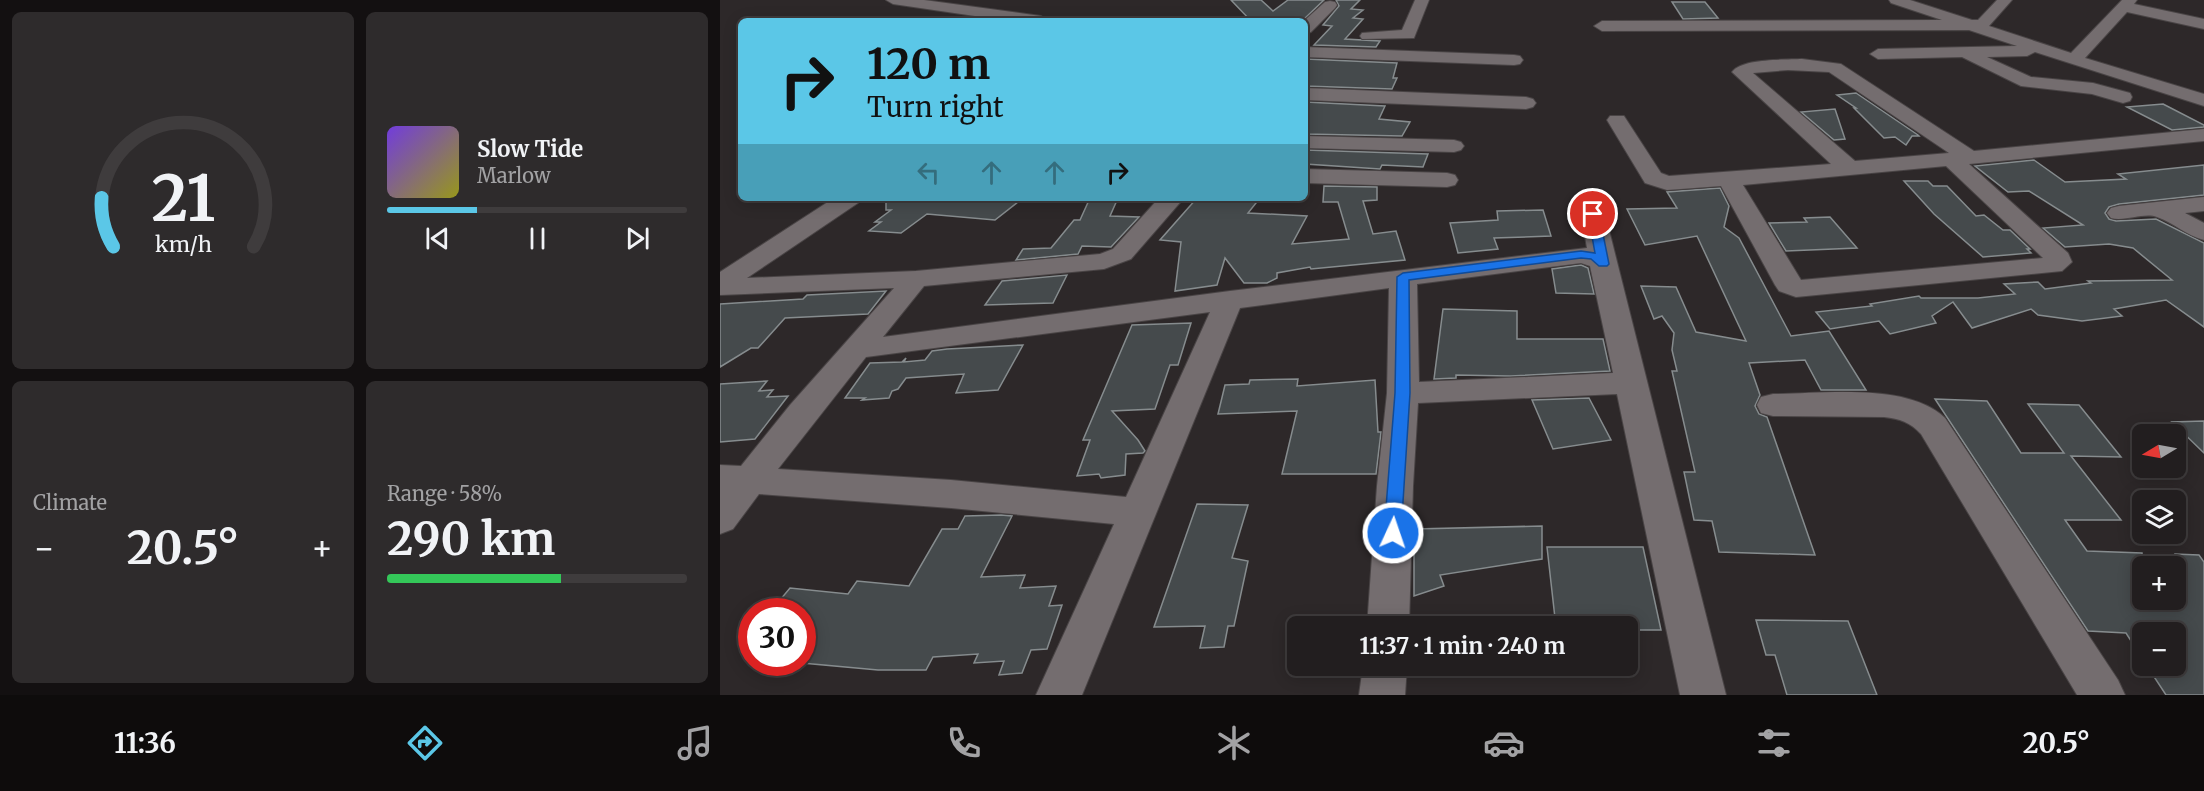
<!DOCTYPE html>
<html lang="en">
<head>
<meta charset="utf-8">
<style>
	:root { --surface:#221e1f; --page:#2e2b2c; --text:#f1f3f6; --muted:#a2a2a4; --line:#3f3c3d; --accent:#5bc7e7 }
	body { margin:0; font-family:Merriweather,serif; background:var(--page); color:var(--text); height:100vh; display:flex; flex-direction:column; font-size:22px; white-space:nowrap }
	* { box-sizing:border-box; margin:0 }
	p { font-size:20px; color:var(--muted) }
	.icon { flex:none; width:33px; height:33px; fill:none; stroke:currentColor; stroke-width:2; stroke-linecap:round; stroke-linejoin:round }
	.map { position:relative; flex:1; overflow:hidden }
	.side { display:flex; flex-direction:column; gap:12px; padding:12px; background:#131011; width:720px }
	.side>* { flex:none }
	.banner { position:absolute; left:18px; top:18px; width:570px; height:183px; border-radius:9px; box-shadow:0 3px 15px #0003,0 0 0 2px var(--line); background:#5bc7e7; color:#111; overflow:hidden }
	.needle { width:39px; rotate:260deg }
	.controls { position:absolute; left:1412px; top:424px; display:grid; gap:12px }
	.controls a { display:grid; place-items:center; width:54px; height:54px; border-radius:9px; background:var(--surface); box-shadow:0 3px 15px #0003,0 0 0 2px var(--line); font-size:30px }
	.speed { position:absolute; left:18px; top:598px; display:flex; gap:12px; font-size:30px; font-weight:700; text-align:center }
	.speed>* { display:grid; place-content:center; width:78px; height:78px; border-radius:50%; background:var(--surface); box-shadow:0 3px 15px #0003,0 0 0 2px var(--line); line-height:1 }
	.speed .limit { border:9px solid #d22; background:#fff; color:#111 }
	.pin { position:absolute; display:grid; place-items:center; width:51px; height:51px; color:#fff; margin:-26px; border:3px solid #fff; border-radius:50%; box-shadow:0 2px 6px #0007 }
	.me { position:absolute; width:66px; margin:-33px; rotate:3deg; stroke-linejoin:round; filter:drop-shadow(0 0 4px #0008) }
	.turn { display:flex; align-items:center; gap:21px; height:126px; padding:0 30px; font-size:27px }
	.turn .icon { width:78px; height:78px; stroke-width:2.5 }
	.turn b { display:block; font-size:42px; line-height:51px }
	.lanes { display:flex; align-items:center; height:57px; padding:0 30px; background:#0003; justify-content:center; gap:30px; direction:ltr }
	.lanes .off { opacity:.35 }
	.big { font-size:45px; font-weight:700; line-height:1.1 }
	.side .card { flex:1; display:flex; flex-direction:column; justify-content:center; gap:9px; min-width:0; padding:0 21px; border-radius:9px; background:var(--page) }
	.side .dial { align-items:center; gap:0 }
	.dial svg { height:156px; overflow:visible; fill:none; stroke:var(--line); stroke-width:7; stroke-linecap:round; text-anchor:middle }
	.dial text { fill:var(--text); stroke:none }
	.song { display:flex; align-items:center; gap:18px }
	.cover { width:72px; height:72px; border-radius:9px; background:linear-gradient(135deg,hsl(260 70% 55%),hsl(60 70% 35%)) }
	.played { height:6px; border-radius:3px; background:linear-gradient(90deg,var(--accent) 30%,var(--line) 30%) }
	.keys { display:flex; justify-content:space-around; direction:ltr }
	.heat { display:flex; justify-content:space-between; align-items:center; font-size:33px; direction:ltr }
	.charge { height:9px; border-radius:4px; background:linear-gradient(90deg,#34c759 58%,var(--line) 0) }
	.side .tiles { flex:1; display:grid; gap:12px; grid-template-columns:repeat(2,1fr) }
	.trip { position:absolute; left:567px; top:616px; width:351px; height:60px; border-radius:9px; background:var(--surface); box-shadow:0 3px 15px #0003,0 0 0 2px var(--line); font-weight:700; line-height:60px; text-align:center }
	.tab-bar { display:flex; height:96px; justify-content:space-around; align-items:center; background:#0e0c0c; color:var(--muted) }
	.tab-bar .icon { width:42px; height:42px }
	.tab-bar .selected { color:var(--accent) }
	.tab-bar b { font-size:27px; color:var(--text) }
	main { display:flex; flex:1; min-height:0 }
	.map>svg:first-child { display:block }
	.building { fill:#454a4c; stroke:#868c8e; stroke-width:1.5 }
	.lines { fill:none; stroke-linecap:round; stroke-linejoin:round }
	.minor-casing { stroke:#494445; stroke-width:2 }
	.minor { fill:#746d6f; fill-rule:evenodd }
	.route { fill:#1a73e8; stroke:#114b97; stroke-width:1.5 }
</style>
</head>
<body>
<main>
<section class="side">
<div class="tiles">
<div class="card dial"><svg viewBox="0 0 100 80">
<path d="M14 69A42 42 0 1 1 86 69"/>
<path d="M14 69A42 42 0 0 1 8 44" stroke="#5bc7e7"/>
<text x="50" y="56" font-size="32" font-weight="700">21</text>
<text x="50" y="72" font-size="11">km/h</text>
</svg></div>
<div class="card">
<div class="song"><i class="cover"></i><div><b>Slow Tide</b><p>Marlow</p></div></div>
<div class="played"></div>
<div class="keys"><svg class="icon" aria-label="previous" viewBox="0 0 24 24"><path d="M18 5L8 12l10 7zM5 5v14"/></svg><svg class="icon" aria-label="pause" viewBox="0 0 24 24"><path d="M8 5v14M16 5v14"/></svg><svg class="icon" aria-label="next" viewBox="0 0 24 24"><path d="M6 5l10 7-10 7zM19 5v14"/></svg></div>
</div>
<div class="card"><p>Climate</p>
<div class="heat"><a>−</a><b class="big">20.5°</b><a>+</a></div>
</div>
<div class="card"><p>Range · 58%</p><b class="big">290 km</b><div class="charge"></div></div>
</div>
</section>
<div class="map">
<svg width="1484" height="695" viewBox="0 0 1484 695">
	<rect width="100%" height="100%" fill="#2d2829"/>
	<path class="building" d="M511,0H541L553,11L568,0H604L582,21H539L542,19H537L531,21Z
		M616,0H640L631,9L643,10L633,18L643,19L625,39L660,41L656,47L594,45L612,26L603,25L619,6Z
		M952,2H985L998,18L963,19Z
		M585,59L677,63L673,78H677L672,89L585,86Z
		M1136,93L1198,135L1199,136H1192L1186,145L1175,137L1164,138L1134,108H1136L1117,95Z
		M585,102L665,106L659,119L690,122L682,136L585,134Z
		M1443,104L1484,125V127L1452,130L1407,107Z
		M1115,109L1125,139L1114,140L1081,112Z
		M585,150L708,154L703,167L662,165L660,169L585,164Z
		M1314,160L1345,182L1406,179L1398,174L1484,165V195L1399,204L1389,207L1385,213L1389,219L1396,221L1436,219L1484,243V327L1446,300L1394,309L1402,316L1362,321L1318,315L1311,309L1252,328L1233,302L1212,316L1216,323L1170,334L1159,321L1110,329L1096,312L1152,306L1150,304L1199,296L1201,298H1258L1295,294L1284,284L1318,282L1325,289L1371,283L1368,281L1452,280L1413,248L1389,244L1345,247L1323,228L1363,225L1309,191L1288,192L1255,166Z
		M1184,181H1208L1213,186H1227L1256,216L1264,215L1283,230H1290L1310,249H1307L1311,253L1263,257L1214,214Z
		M604,186L657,187V200L643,201L653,234L676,231L685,260L591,269L590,267L557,273V278L547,283H524L505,258L497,285L455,291L461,242L440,240L477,198H540L528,213L587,216L572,244L629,239L618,202H603Z
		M1000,188L1009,206L1004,227L1019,238L1071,336L1109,331L1146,390H1101L1085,360L1029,363L1040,395L1035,406L1039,414L1047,417L1095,555L999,552L992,521L974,520L964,472H975L952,371H957L952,350L954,333L942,316L934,319L921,286L956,287L976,332L1026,341L977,236L925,245L907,209L957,208L947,192Z
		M166,198H303L275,220L207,214L181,233L149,231L161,222H155L171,210H166Z
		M370,198H398L390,216L419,217L391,247L362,246L358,254L296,260L303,249L331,248L354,220H360Z
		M823,210L831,236L774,238L778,249L738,253L730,223L778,220L777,211Z
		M1110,217L1137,248L1066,251L1049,223L1087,222L1084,218Z
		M861,265L868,268L874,294L836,293L832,269Z
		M347,275L333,303L265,305L282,281Z
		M166,291L148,314L65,318L38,348H31L0,367V304L83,299L87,295Z
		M723,309L797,311V339H883L890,371L790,376L736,375V378L714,379Z
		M471,323L458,365H450L435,409L392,411L418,440L425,451L423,453L406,454L405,475L381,478L379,474L357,476L370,440H363L412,325Z
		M303,345L278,390L236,393L244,374L186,378L178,389L172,391L169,398L142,400L145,398H125L150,363L182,362L186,358L184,362L205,360L212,351L227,349Z
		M578,379L577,386L655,380L658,432H661L656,474H562L577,411L498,414L505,385L529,384L530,380Z
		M47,381L39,391L53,390L47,397L68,396L35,439L0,442V384Z
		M869,398L891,440L833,449L812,400Z
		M1215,399L1267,401L1301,453H1344L1308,404L1359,405L1401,457L1351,456L1401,520H1345L1367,551L1422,553V600H1455V554L1479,555L1484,562V695H1446L1427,666H1455V633H1422V658L1406,633L1368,631Z
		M1484,421V453L1452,422Z
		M477,504L528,505L512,558L528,561L514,626H508L504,647L480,648L485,626L434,627Z
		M281,515L292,516L261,577L305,575L300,588L336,586L329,606L342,605L327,649L311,650L302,673L279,675L284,661L254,663L258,654L213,657L206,670H158L82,663V612H50L70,588L128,594L137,581L189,586L222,529H238L245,516Z
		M822,526V559L720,575L724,586L694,596V529Z
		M827,547H923L941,630H908V627H836Z
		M1036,620L1128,621L1157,695H1067L1055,655H1046Z"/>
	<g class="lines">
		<g class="minor-casing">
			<path id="minor" d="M166,0H204L321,16L329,21H289L173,4Z
				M695,0H709L694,38L642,39L640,36L642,33L682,30Z
				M1169,0H1190L1252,20H1258L1277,0H1292L1269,26L1351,53L1402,0H1417L1414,4L1484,19V29L1407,12L1365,58L1484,94V106L1315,52L1307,56L1267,57L1311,77L1373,83L1410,93L1412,97L1410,101L1403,103L1372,94L1301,86L1242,57L1158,59L1150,54L1158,49L1297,46L1249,30L882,31L874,26L882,21L1222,20L1171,3Z
				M610,1L615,2L617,5L615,8L591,32L585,34L584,21L605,2Z
				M585,47L794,55L800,56L803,60L800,64L794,65L585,57Z
				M1082,59L1121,64L1254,151L1484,129V141L1249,164L1348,253L1352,262L1342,271L1076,297L1059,291L1055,285L1001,186L947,190L925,183L887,120L890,116H904L941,173L949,176L1111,164L1012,72C1022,58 1066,60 1082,59ZM1068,70L1109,72L1229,153L1135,161L1033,73ZM1226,166L1323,258L1081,280L1023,185Z
				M585,88L806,97L813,99L816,103L813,107L806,109L585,100Z
				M585,136L734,140L741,142L744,146L741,150L734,152L585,148Z
				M585,169L727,173L735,175L738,180L735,185L727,187L585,183Z
				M1484,197V211L1465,213L1484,223V240C1467,236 1454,223 1437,217C1424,212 1405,222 1391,218L1387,213L1391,208L1399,206Z
				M114,198H142L138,203L27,278L196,271L380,254L393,249L439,198H464L411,259L384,269L204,286L163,337L510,291L867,248L861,214L865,209L873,207L881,209L885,214L1006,695H960L897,394L698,403L693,486L689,627H647L657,486L667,393L669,288L520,308L362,695H316L394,524L231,508L39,494L13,529L0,534V465L21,466L70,405L174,288L0,295V272ZM861,263L870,266L893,373L699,382L697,284ZM490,312L406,497L231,480L58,469L146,357Z
				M1053,394C1102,394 1187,382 1225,418L1398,680L1405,695H1357L1201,434C1190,422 1180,419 1164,417L1053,416L1041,413L1037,405L1041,397Z
				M643,666H687L685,695H639Z"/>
		</g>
		<use href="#minor" class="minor"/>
	</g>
	<path class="route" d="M873,211L879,214L889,264L887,266H879L871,259L861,258L689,280L690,393L681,533L679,538L673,540L666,538L664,533L675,393L677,277L683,273L861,251L875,253L868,214Z"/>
</svg>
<div class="controls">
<a><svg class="needle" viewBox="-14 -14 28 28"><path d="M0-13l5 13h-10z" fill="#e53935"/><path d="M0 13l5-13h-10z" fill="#a2a2a4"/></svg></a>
<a><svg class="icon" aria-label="layers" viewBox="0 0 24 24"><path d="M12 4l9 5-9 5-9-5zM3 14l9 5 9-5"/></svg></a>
<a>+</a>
<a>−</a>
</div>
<div class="speed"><div class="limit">30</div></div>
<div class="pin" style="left:873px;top:214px;background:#d93025"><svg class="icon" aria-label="arrive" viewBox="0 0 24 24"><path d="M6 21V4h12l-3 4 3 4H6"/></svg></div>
<svg class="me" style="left:673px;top:533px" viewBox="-20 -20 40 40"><circle r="17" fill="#1a73e8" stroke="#fff" stroke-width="3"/><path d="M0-11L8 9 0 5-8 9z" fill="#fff"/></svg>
<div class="trip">11:37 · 1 min · 240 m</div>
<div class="banner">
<div class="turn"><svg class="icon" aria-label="right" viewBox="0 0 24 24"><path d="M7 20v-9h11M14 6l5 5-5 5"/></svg><div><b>120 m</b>Turn right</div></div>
<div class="lanes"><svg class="icon off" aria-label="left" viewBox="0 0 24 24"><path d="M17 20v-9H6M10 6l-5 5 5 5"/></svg><svg class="icon off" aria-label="ahead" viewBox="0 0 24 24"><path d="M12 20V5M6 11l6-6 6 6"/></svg><svg class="icon off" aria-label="ahead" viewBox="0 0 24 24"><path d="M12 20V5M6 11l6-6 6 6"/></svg><svg class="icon" aria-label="right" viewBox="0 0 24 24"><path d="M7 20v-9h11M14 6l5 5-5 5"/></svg></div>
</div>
</div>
</main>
<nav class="tab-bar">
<b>11:36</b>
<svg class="icon selected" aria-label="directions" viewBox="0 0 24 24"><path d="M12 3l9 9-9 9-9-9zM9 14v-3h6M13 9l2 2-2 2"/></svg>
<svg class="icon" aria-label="music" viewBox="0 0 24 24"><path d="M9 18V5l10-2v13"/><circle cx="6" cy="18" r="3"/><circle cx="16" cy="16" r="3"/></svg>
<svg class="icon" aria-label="phone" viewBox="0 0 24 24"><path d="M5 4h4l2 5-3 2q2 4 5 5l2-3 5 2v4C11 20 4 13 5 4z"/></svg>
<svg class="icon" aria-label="climate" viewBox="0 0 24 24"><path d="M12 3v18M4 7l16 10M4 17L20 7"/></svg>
<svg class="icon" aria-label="car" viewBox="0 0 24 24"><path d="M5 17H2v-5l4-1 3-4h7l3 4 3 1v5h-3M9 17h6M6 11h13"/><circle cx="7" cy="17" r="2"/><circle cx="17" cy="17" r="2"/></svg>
<svg class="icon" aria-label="filters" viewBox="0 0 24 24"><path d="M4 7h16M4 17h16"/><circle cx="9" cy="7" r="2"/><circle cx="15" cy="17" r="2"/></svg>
<b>20.5°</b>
</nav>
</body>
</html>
